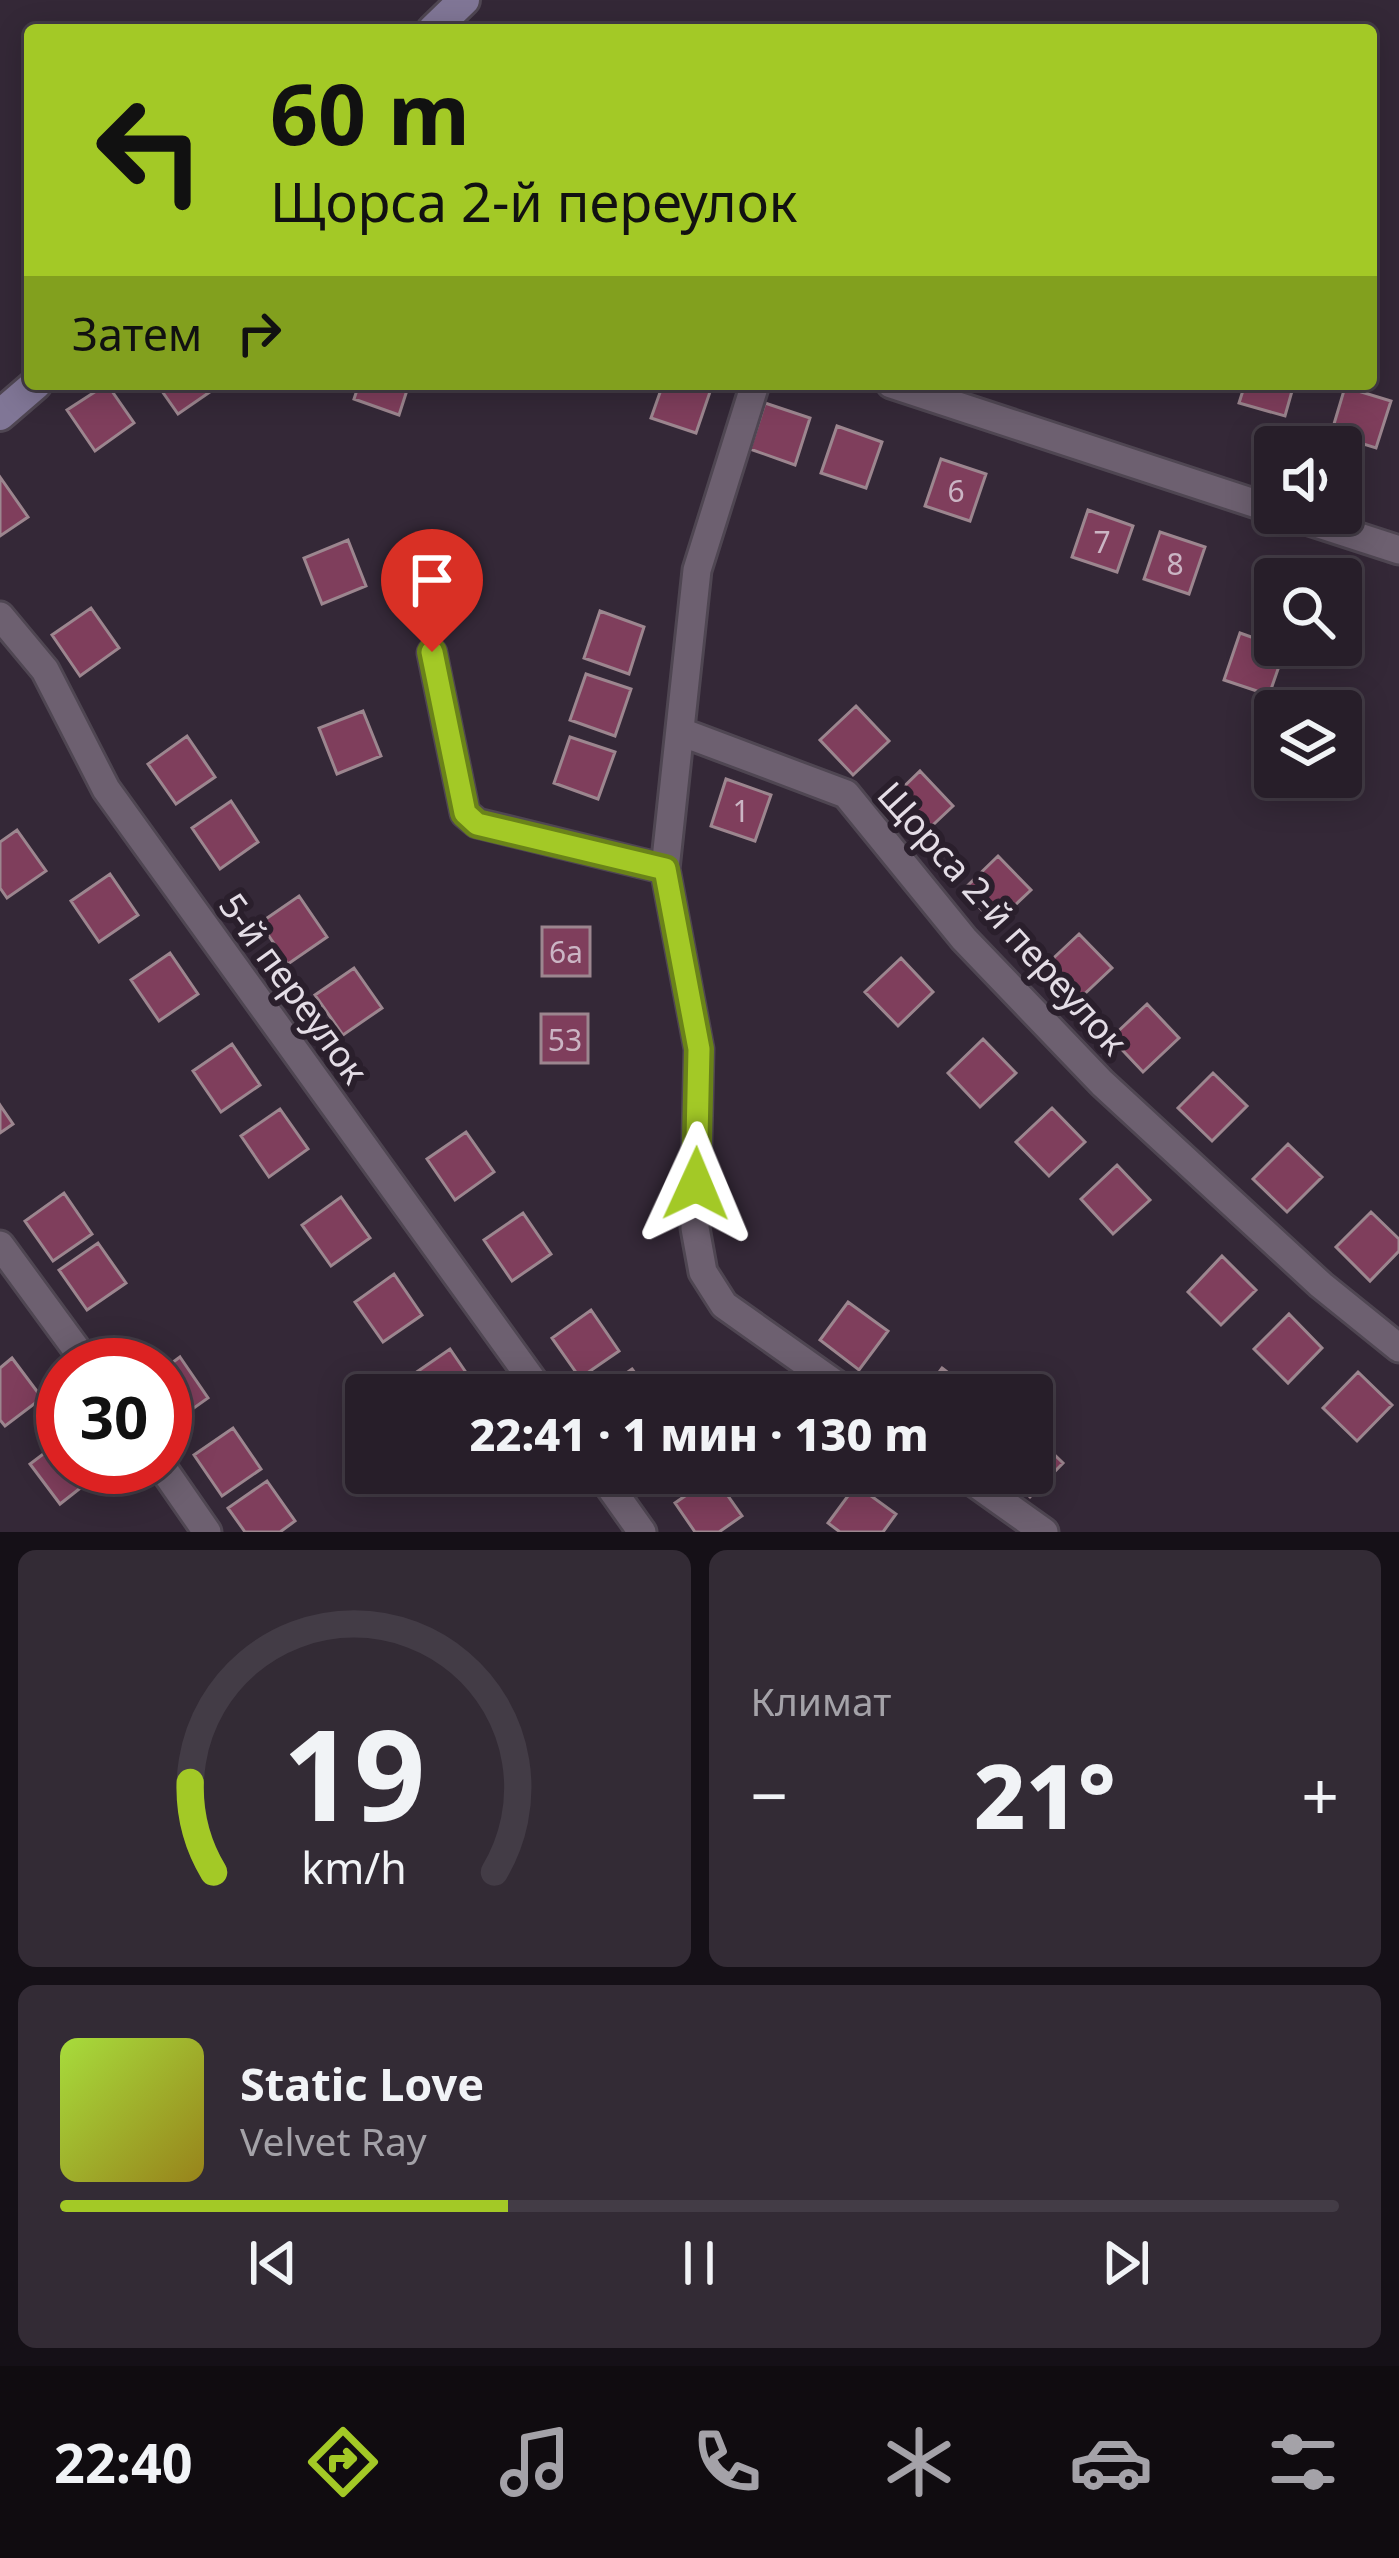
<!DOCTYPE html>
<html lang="ru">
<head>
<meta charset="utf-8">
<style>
	:root { --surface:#271e29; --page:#332b35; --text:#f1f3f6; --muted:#a4a2a8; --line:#433c46; --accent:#a3c926 }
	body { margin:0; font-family:"Noto Sans",sans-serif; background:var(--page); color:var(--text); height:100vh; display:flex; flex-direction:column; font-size:45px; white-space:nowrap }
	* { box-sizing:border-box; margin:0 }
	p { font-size:39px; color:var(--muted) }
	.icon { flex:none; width:66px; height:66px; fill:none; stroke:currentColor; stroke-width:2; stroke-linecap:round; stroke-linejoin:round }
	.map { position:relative; height:1532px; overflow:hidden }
	.side { display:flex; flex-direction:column; gap:18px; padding:18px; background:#151017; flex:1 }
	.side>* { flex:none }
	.hud { position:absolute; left:24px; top:24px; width:1353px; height:366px; border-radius:12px; box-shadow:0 6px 30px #0003,0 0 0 3px var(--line); background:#a3c926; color:#111; overflow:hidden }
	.controls { position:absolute; left:1254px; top:426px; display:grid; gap:24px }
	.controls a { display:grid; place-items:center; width:108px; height:108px; border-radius:12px; background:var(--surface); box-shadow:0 6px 30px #0003,0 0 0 3px var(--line); font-size:60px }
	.speed { position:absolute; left:36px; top:1338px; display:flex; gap:24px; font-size:60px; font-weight:700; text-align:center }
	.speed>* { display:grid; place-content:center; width:156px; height:156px; border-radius:50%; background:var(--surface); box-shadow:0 6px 30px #0003,0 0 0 3px var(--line); line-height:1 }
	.speed .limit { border:18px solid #d22; background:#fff; color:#111 }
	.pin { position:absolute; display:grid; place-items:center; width:102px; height:102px; color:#fff; margin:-123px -51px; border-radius:50% 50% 50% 0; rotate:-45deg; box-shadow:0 0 12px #0007 }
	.pin .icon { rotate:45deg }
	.me { position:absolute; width:132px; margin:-66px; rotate:1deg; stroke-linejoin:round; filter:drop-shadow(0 0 9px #0008) }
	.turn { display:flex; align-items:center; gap:42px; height:252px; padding:0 48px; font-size:54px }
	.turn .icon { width:156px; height:156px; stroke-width:2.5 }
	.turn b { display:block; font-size:84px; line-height:102px }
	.then { display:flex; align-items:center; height:114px; padding:0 48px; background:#0003; gap:24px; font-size:45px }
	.big { font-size:90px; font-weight:800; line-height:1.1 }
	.side .widget { flex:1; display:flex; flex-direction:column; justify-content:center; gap:18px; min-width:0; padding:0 42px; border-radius:18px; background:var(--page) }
	.side .dial { align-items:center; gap:0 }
	.dial svg { height:312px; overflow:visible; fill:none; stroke:var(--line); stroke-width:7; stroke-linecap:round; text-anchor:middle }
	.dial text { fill:var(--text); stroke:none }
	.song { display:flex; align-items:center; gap:36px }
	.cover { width:144px; height:144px; border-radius:18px; background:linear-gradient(135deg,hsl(80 70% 55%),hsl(50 70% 35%)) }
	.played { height:12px; border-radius:6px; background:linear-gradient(90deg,var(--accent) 35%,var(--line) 35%) }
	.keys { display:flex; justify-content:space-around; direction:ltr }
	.heat { display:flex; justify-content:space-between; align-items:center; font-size:66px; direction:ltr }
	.side .tiles { flex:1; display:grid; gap:18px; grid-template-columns:1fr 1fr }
	.widget:last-child { grid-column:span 2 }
	.trip { position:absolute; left:345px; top:1374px; width:708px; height:120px; border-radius:12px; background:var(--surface); box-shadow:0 6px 30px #0003,0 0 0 3px var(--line); font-weight:800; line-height:120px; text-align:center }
	.tabs { display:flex; height:192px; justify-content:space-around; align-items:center; background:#100c10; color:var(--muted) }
	.tabs .icon { width:84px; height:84px }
	.tabs .active { color:var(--accent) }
	.tabs b { font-size:54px; color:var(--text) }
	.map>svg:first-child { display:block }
	.building { fill:#7f3e5c; stroke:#9c868f; stroke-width:3 }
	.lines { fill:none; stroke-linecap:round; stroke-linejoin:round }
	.street-casing { stroke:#4f4652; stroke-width:33 }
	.secondary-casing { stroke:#4f4652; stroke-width:36 }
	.street { stroke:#6d6070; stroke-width:27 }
	.secondary { stroke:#807696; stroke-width:30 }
	.route-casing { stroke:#6a8319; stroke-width:30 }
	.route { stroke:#a3c926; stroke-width:21 }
	.labels { text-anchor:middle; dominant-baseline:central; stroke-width:12; stroke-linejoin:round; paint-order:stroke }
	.number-label { font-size:30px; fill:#cbb5c4 }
	.street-label { font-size:36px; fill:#e4dde6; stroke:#2a1f2c }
</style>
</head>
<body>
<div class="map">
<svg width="1399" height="1532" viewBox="0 0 1399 1532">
	<rect width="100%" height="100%" fill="#342837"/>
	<path class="building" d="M107,384L134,423L95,451L67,410Z
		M157,384H215L217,387L178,414Z
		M359,384H409L399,415L354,399Z
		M663,384L712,386L696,433L651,418Z
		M1245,384H1294L1285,416L1239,403Z
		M1345,387L1391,401L1376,448L1331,434Z
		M765,403L810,418L795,465L750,449Z
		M837,426L882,442L866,488L821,473Z
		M941,459L986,474L970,521L925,506Z
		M0,477L28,517L0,536Z
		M1088,510L1133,526L1117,572L1072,557Z
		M1160,532L1205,547L1189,594L1144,579Z
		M348,540L366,586L322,604L304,558Z
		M91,608L119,648L80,676L52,635Z
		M600,611L644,627L629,674L584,658Z
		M1240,633L1285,649L1269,695L1224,680Z
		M586,674L631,689L615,736L570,720Z
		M856,706L889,741L853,775L820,740Z
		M363,711L381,756L337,774L319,728Z
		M187,736L215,777L176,804L148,764Z
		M570,737L615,752L598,799L554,783Z
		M920,771L953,806L917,840L884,806Z
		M726,779L771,795L755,841L711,826Z
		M231,801L258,842L220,869L192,828Z
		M17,830L46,871L7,898L0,888V842Z
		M998,856L1031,890L995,924L963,890Z
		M110,874L138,915L99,942L71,901Z
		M299,896L327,937L288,964L260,923Z
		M542,927H590V976H542Z
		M1079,934L1112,968L1076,1002L1043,968Z
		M170,953L198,994L159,1021L131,980Z
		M901,958L933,992L898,1026L865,992Z
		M354,968L382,1008L343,1035L315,995Z
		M1147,1004L1179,1038L1143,1072L1111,1038Z
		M541,1014H588V1063H541Z
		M983,1039L1016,1073L980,1107L948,1073Z
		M232,1044L260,1085L221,1112L193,1071Z
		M1213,1073L1247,1106L1212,1141L1178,1108Z
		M0,1105L13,1124L0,1133Z
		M1052,1108L1085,1142L1049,1176L1016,1142Z
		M280,1109L308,1149L269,1177L241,1136Z
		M466,1132L494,1172L455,1200L427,1159Z
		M1288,1144L1322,1177L1287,1212L1253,1179Z
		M1117,1165L1150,1200L1113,1234L1081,1199Z
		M64,1193L92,1234L53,1261L25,1221Z
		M341,1197L370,1238L331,1266L302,1225Z
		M1371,1212L1399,1239V1251L1370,1281L1336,1247Z
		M523,1213L551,1254L512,1281L484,1240Z
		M98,1243L126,1283L87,1310L59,1270Z
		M1222,1256L1256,1290L1221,1325L1188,1292Z
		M394,1274L422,1315L383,1342L355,1302Z
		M848,1302L888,1331L859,1370L820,1340Z
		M591,1310L619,1351L580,1378L552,1338Z
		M1289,1314L1322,1348L1288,1383L1254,1349Z
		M450,1349L478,1390L470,1395H424L411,1376Z
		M180,1357L208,1398L170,1425L165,1418V1368Z
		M12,1358L42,1398L5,1426L0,1420V1368Z
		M942,1368L977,1395H922Z
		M632,1369L651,1395H595Z
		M1358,1372L1392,1405L1357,1441L1323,1408Z
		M233,1428L261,1469L222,1496L194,1455Z
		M1032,1433L1063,1463L1030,1497L1005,1473H1032Z
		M63,1439V1467H91L97,1475L60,1504L30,1464Z
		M482,1473H529L497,1495Z
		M714,1476L742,1516L719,1532H695L675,1503Z
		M267,1481L295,1521L280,1532H245L228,1508Z
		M856,1485L896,1514L883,1532H840L828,1523Z"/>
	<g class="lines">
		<g class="street-casing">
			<path id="street" d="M755,384L697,570L665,869L699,1049L695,1228L703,1272L724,1305L851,1395
				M891,384L1275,510
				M1285,513L1399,550
				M0,616L45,670L106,789L543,1395
				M432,653L465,813L477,823L665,869
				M681,732L846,794L964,939L1102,1083L1321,1285L1399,1348
				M0,1245L88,1365
				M162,1467L207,1532
				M600,1473L642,1532
				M961,1473L1044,1532"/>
		</g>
		<g class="secondary-casing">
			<path id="secondary" d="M433,30L464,0
				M0,415L36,384"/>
		</g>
		<use href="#street" class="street"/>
		<use href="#secondary" class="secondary"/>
	</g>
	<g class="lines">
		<g class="route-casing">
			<path id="route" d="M432,652L465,813L477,824L665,869L699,1049L696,1184"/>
		</g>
		<use href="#route" class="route"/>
	</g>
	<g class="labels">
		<g class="number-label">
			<text x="956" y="490">6</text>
			<text x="1102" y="541">7</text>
			<text x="1175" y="563">8</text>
			<text x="741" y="810">1</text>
			<text x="566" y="951">6а</text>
			<text x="565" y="1039">53</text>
		</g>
		<g class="street-label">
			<text transform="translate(1003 918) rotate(48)">Щорса 2-й переулок</text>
			<text transform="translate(294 988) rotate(54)">5-й переулок</text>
		</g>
	</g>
</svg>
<div class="controls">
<a><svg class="icon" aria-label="sound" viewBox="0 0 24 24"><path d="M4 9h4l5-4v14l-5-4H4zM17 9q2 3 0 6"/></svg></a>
<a><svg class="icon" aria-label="search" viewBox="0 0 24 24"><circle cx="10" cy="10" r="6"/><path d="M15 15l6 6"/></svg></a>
<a><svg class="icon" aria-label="layers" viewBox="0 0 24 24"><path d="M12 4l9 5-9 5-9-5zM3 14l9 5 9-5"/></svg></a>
</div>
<div class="speed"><div class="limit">30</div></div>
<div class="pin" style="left:432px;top:652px;background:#d93025"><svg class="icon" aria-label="arrive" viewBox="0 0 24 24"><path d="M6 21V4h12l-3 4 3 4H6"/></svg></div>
<svg class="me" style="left:696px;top:1184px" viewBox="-20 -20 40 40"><path d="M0-17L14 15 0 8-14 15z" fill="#a3c926" stroke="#fff" stroke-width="4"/></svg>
<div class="trip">22:41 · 1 мин · 130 m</div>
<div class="hud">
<div class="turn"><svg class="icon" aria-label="left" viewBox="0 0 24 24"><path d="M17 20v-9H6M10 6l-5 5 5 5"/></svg><div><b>60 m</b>Щорса 2-й переулок</div></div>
<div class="then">Затем<svg class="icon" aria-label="right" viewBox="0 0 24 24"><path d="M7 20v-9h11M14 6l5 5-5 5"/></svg></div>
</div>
</div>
<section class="side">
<div class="tiles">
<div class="widget dial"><svg viewBox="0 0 100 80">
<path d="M14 69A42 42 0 1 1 86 69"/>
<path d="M14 69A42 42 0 0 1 8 46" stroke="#a3c926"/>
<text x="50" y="56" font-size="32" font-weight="700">19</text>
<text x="50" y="72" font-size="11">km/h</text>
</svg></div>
<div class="widget"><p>Климат</p>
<div class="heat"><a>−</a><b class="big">21°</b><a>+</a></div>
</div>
<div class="widget">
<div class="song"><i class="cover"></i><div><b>Static Love</b><p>Velvet Ray</p></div></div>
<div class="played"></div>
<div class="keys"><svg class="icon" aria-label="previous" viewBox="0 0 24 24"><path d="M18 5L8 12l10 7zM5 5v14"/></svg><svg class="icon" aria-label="pause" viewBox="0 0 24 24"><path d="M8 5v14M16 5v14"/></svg><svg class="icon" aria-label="next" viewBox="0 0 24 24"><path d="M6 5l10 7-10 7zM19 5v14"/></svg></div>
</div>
</div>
</section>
<nav class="tabs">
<b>22:40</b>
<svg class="icon active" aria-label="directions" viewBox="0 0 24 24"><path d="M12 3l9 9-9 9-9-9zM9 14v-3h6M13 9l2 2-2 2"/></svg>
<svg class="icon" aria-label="music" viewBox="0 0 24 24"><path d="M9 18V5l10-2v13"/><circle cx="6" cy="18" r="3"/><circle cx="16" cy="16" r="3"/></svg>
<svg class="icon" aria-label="phone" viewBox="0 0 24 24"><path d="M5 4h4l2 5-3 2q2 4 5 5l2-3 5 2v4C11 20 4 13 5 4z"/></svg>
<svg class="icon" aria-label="climate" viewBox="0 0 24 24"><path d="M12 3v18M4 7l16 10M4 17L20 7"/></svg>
<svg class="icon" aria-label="car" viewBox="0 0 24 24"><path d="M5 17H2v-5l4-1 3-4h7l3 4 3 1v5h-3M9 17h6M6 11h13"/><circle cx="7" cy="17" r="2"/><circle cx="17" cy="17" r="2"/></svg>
<svg class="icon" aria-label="filters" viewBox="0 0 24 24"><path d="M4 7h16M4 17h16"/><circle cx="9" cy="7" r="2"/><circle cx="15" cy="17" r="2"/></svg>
</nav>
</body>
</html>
